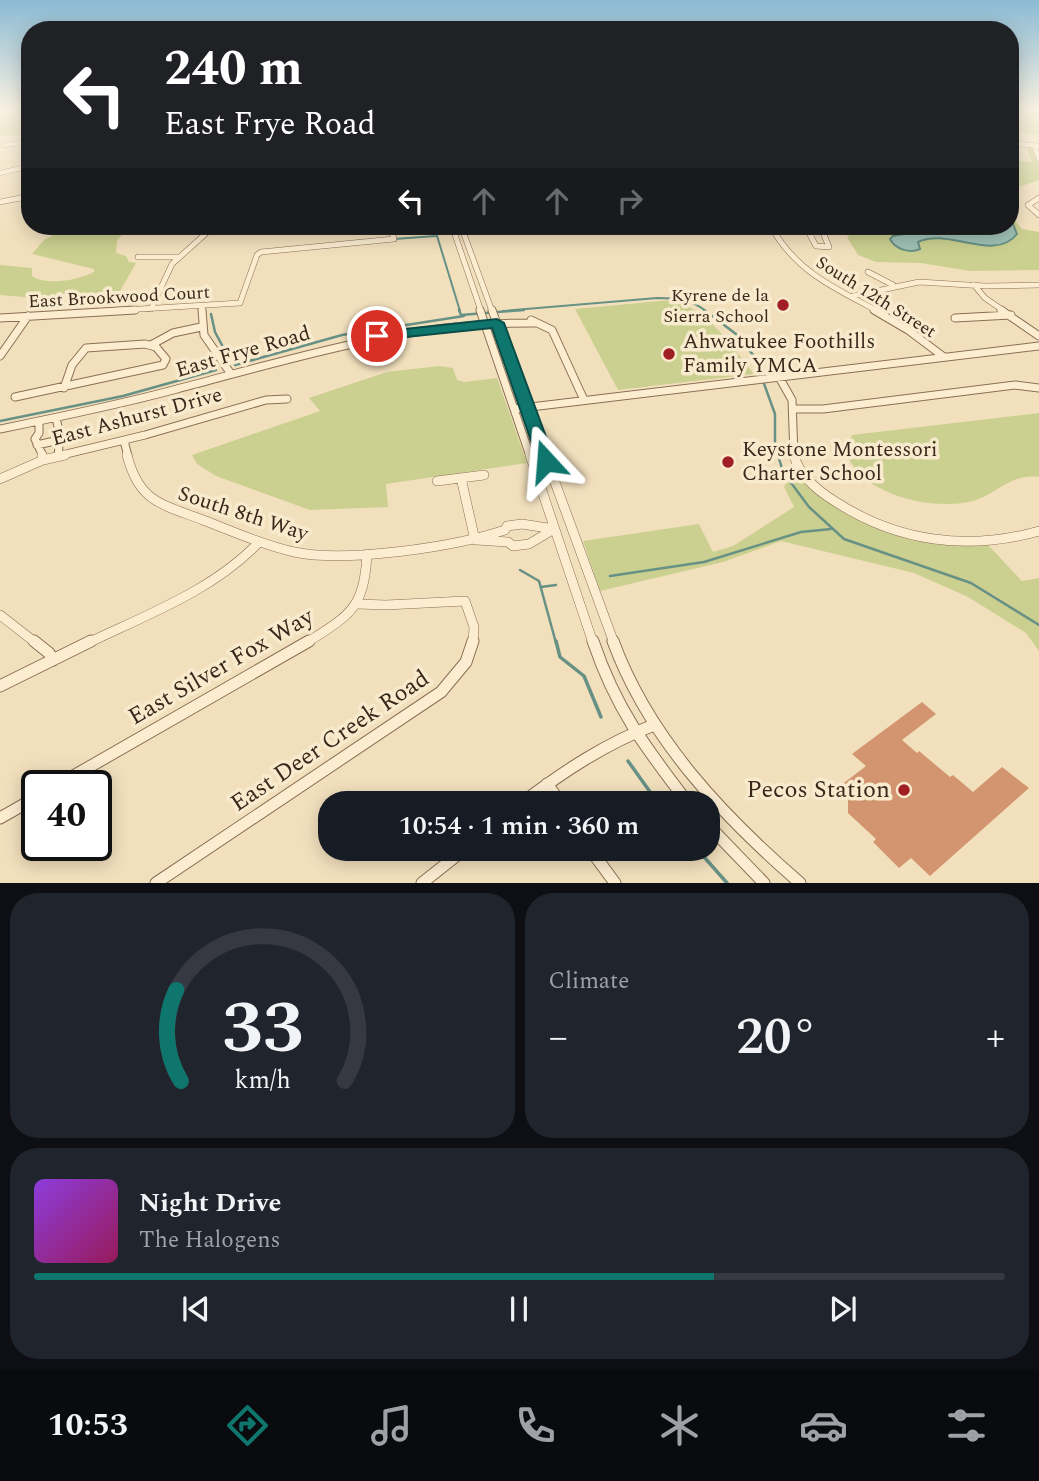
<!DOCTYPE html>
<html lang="en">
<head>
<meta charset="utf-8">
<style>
	:root { --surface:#171b24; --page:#20242c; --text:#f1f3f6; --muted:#9ea1a6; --line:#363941; --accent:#0f766e }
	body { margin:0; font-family:Spectral,serif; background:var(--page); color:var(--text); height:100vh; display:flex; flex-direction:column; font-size:26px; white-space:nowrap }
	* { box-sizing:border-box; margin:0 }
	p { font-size:23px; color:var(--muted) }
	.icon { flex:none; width:38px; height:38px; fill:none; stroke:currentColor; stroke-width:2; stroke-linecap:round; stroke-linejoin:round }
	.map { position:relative; height:883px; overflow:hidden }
	.sheet { display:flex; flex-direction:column; gap:10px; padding:10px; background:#0d0f14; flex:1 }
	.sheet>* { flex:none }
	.banner { position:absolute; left:21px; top:21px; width:998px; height:214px; border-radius:28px; box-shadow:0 4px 18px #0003; background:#202124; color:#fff; overflow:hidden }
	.speed { position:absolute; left:21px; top:770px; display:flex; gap:14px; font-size:35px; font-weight:700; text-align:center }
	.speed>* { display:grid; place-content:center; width:91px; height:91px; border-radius:50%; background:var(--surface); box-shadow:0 4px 18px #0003; line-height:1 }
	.speed .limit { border:4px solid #111; border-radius:10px; background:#fff; color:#111 }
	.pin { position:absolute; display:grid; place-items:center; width:60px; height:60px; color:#fff; margin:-30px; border:4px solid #fff; border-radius:50%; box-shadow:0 2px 7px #0007 }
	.me { position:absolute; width:77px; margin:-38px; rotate:341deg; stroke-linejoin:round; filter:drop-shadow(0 0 5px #0008) }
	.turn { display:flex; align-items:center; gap:24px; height:147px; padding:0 28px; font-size:32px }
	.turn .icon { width:91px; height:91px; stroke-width:2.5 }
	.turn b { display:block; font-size:49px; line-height:60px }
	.lanes { display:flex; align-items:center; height:66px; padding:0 28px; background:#0003; justify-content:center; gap:35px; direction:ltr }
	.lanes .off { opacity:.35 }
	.big { font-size:52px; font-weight:600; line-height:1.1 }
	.sheet .tile { flex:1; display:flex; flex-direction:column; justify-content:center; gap:10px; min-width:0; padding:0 24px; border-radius:28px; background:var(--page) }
	.sheet .dial { align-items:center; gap:0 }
	.dial svg { height:182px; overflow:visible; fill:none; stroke:var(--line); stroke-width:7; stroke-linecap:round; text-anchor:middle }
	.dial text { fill:var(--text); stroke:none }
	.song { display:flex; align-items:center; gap:21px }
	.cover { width:84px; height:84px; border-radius:10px; background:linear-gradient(135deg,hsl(270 70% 55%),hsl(330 70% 35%)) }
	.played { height:7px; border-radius:4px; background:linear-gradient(90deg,var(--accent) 70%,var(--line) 70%) }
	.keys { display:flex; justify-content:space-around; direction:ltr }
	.heat { display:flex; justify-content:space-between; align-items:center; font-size:38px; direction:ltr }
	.sheet .tiles { flex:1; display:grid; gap:10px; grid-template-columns:1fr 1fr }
	.tile:last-child { grid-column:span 2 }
	.trip { position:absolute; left:318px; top:791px; width:402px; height:70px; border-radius:28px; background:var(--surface); box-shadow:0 4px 18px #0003; font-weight:600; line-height:70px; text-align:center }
	.tab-bar { display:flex; height:112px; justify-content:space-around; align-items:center; background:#090b0e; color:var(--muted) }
	.tab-bar .icon { width:49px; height:49px }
	.tab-bar .selected { color:var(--accent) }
	.tab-bar b { font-size:32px; color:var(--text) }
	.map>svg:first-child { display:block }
	.green { fill:#cbd090 }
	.water { fill:#a1c2b7; stroke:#689185; stroke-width:2 }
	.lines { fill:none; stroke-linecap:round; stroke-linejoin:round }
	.stream-far2 { stroke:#689185; stroke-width:2 }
	.stream-far1 { stroke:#689185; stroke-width:2.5 }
	.stream { stroke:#689185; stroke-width:3.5 }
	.building { fill:#d3956f }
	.minor-far4-casing { stroke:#8b6f55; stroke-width:5 }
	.minor-far3-casing { stroke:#8b6f55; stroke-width:6 }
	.minor-far2-casing { stroke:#8b6f55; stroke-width:9 }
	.minor-far1-casing { stroke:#8b6f55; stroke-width:10 }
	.minor-casing { stroke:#8b6f55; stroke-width:13 }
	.minor-far4 { stroke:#fcedd1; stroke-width:4.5 }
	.minor-far3 { stroke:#fcedd1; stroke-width:5 }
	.minor-far2 { stroke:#fcedd1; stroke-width:7 }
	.minor-far1 { stroke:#fcedd1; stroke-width:9 }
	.minor { stroke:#fcedd1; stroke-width:11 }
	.route { fill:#0f766e; stroke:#0a4d48; stroke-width:2 }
	.poi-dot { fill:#9f1f25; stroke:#f8eacd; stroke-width:2.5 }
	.labels { text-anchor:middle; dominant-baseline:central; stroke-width:7; stroke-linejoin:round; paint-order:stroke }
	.far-poi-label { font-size:18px; fill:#39281b; stroke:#f8eacd; text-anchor:end }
	.far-street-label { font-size:18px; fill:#39281b; stroke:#f8eacd }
	.poi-label { font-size:21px; fill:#39281b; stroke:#f8eacd; text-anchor:start }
	.street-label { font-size:21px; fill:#39281b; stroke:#f8eacd }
	.near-street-label { font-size:24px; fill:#39281b; stroke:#f8eacd }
	.near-poi-label { font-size:24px; fill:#39281b; stroke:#f8eacd; text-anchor:end }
</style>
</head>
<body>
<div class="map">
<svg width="1039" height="883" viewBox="0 0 1039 883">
	<rect width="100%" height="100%" fill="#f2e0bd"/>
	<path class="green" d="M0,110H30V135L0,136Z
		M1010,110H1039V136L1010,128Z
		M1027,148L1039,150V180L1010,190V160L1032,162Z
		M1010,215L1022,229L1039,232V270L970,271L921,263L876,262L858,255L847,237L857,226H1010Z
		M70,226L129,228L117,240L116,253L126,256L129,262L136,263L119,293L36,298L0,295V265L32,268V276C46,286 79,280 94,272V269L32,254L44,240Z
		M671,300C708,309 731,345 754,374L618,390L575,309Z
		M439,366L453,368L457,380L464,382L497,378L527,463L386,484L388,507L310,510L216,476L197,464L192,455L320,411L309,398L387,372Z
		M1039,413V477C1009,473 996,496 969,502C928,510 857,494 845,449L852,435Z
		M794,468L814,490L856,518L955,545H988L1022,581L1039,578V651L1026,633L968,597L914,573L781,541L723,562L600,591L583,541L699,524L713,552L733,546L794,507L784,487Z"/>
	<path class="water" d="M1010,217L1017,234C994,263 948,227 918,242L920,249C910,254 895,249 890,239L893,236L920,231L929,226H1010Z"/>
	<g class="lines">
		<path class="stream-far2" d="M434,226L460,311
			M394,239L436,236
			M503,311L657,298C677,298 690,299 706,311"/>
		<path class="stream-far1" d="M459,310L461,315L524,310
			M704,310L736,334L754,356L775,414V445L783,472L809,507L844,539L971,583L1039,625
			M211,314L215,332L223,347
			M226,350L238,363
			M235,365L342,335L464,316
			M0,421L123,396L216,370
			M520,570L539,581L556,643
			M610,576L704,562L801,532L831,529
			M541,587L556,585"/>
		<path class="stream" d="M556,641L560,657L584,676L601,717
			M628,761L658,803
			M697,849L727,883"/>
	</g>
	<path class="building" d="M922,702L936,714L902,740L917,753L919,751L950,777L953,775L973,792L1002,767L1029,788L930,876L911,858L899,868L873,842L876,839L848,813V799L836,789L866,766L852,754Z"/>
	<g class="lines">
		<g class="minor-far4-casing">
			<path id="minor-far4" d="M1010,143L1039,146
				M5,145L30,142
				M1034,145L1039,159
				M1010,152L1018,154
				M0,173L30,166
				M17,199L30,196"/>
		</g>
		<g class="minor-far3-casing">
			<path id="minor-far3" d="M1039,198L1028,205L1039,215
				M0,202L25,197
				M182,226L222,229L263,226
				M452,226L481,311
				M461,226L492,311
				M771,226C794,270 835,289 878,311
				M822,230L829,247L816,246L809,233Z
				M822,230L828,226
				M138,257H179
				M868,272L893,285
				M974,285L985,298L1004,311
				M853,296L919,282L985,286L1039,285
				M151,309L172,264L212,228
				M107,311L240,303L257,255L261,252L394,239L390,226
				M202,311V306"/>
		</g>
		<g class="minor-far2-casing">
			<path id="minor-far2" d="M202,310L204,335L231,374
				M480,310L530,456
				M492,310L545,456
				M874,310L908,330L944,357
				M1001,310L1039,336
				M0,318L135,310
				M955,318L1011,315
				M531,320L552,330L584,400
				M151,345L173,333L201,327
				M0,356L28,316
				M779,377L792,400L794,456
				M64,388L72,365L86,348L145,344L156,347
				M15,397L163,365L166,359L156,347
				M514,409L1039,346
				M793,409H823L1015,385L1039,388
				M56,418L60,435L58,456
				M39,422V433L35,439L43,456
				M0,429C59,417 118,405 177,389C299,357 407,322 536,323
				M124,441L128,456
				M37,445L59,440
				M58,456L145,435L266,400L287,399"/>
		</g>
		<g class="minor-far1-casing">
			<path id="minor-far1" d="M42,455L43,460
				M127,455C139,502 161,504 203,520C232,531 262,545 294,552C346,563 454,547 505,530L507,526L522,524L554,529
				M530,455L593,643
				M545,455L614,643
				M794,455C799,476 818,491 836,502C898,542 968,551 1039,531
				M461,478L475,540
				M0,479L43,460L65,455
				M437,481L484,475
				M476,540L508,542L513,546L529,544L554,529
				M358,604L386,605L465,601L474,627L473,643
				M0,615L36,643
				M88,643C146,615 214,590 259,542
				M306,643C350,615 364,609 367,554"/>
		</g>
		<g class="minor-casing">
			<path id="minor" d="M34,641L49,653L53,660
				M593,641C616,709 645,747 688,803
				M613,641C649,739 723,816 800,883
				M0,686L91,641
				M547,784L561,803
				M56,786L309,641
				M522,803C564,771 605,744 654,725
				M0,818L37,797
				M709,826L764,883
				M590,849L615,883
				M156,883L441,692L466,662L473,641
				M422,883L465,849"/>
		</g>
		<use href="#minor-far4" class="minor-far4"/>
		<use href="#minor-far3" class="minor-far3"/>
		<use href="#minor-far2" class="minor-far2"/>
		<use href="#minor-far1" class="minor-far1"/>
		<use href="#minor" class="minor"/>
	</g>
	<linearGradient id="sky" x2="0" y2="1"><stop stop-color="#8bbad4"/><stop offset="0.47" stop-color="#f9f1e1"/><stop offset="1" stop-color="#f9f1e1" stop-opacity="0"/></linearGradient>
	<rect width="1039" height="234" fill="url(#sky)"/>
	<path class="route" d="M497,319L504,323L555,461L552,465L546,466L538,461L492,328L377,340L370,336L377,332Z"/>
	<g class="poi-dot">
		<circle cx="783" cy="305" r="7"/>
		<circle cx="669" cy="354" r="7"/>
		<circle cx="728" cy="462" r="7"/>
		<circle cx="904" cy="790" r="7"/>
	</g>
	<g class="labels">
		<g class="far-poi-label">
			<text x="769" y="295">Kyrene de la<tspan x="769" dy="21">Sierra School</tspan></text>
		</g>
		<g class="far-street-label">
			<text transform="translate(119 297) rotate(-3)">East Brookwood Court</text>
			<text transform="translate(876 297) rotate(32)">South 12th Street</text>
		</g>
		<g class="poi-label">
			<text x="683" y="342">Ahwatukee Foothills<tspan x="683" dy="24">Family YMCA</tspan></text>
			<text x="742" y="450">Keystone Montessori<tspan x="742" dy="24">Charter School</tspan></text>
		</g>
		<g class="street-label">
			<text transform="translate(243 352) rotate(-16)">East Frye Road</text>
			<text transform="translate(137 417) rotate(-15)">East Ashurst Drive</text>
			<text transform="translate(243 514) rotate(18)">South 8th Way</text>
		</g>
		<g class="near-street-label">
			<text transform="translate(221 667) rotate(-30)">East Silver Fox Way</text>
			<text transform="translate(330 741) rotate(-34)">East Deer Creek Road</text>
		</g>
		<g class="near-poi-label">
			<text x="890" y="790">Pecos Station</text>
		</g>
	</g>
</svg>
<div class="speed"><div class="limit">40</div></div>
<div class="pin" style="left:377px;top:336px;background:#d93025"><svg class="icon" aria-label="arrive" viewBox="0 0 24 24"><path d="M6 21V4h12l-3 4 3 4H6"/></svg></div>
<svg class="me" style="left:546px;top:461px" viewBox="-20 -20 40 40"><path d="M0-17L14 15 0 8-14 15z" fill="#0f766e" stroke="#fff" stroke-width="4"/></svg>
<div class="trip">10:54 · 1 min · 360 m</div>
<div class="banner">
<div class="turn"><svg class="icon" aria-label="left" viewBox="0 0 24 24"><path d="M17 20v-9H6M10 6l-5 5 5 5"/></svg><div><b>240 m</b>East Frye Road</div></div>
<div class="lanes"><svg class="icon" aria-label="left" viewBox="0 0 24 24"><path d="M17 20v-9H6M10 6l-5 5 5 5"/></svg><svg class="icon off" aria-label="ahead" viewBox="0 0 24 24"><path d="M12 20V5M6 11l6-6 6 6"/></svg><svg class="icon off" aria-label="ahead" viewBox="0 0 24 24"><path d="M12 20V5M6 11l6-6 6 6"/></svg><svg class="icon off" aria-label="right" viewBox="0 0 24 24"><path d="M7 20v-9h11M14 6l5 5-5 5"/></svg></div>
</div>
</div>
<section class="sheet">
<div class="tiles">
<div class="tile dial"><svg viewBox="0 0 100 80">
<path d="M14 69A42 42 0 1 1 86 69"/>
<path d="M14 69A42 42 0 0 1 12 29" stroke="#0f766e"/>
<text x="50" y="56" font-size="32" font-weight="700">33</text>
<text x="50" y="72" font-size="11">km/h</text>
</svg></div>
<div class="tile"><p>Climate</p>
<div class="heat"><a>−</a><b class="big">20°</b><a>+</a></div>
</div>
<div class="tile">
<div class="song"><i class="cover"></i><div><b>Night Drive</b><p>The Halogens</p></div></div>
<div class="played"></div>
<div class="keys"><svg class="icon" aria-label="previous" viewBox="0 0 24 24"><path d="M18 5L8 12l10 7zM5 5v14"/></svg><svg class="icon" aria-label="pause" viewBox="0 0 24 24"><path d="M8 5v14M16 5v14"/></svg><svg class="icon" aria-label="next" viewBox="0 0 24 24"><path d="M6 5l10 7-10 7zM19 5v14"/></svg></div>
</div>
</div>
</section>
<nav class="tab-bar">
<b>10:53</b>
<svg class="icon selected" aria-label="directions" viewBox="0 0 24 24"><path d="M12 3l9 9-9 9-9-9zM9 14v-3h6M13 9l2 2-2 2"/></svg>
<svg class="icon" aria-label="music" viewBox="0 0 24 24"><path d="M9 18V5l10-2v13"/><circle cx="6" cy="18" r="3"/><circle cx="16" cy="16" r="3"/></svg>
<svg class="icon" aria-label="phone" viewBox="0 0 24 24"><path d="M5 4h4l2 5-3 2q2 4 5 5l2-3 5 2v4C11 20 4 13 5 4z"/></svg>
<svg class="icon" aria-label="climate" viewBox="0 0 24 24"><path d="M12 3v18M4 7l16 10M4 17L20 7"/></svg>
<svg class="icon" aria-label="car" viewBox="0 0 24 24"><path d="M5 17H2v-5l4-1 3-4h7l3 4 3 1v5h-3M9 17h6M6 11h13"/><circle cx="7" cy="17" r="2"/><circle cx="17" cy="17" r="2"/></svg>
<svg class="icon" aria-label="filters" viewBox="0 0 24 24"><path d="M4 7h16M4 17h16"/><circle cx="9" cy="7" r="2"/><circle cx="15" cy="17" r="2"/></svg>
</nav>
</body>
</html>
